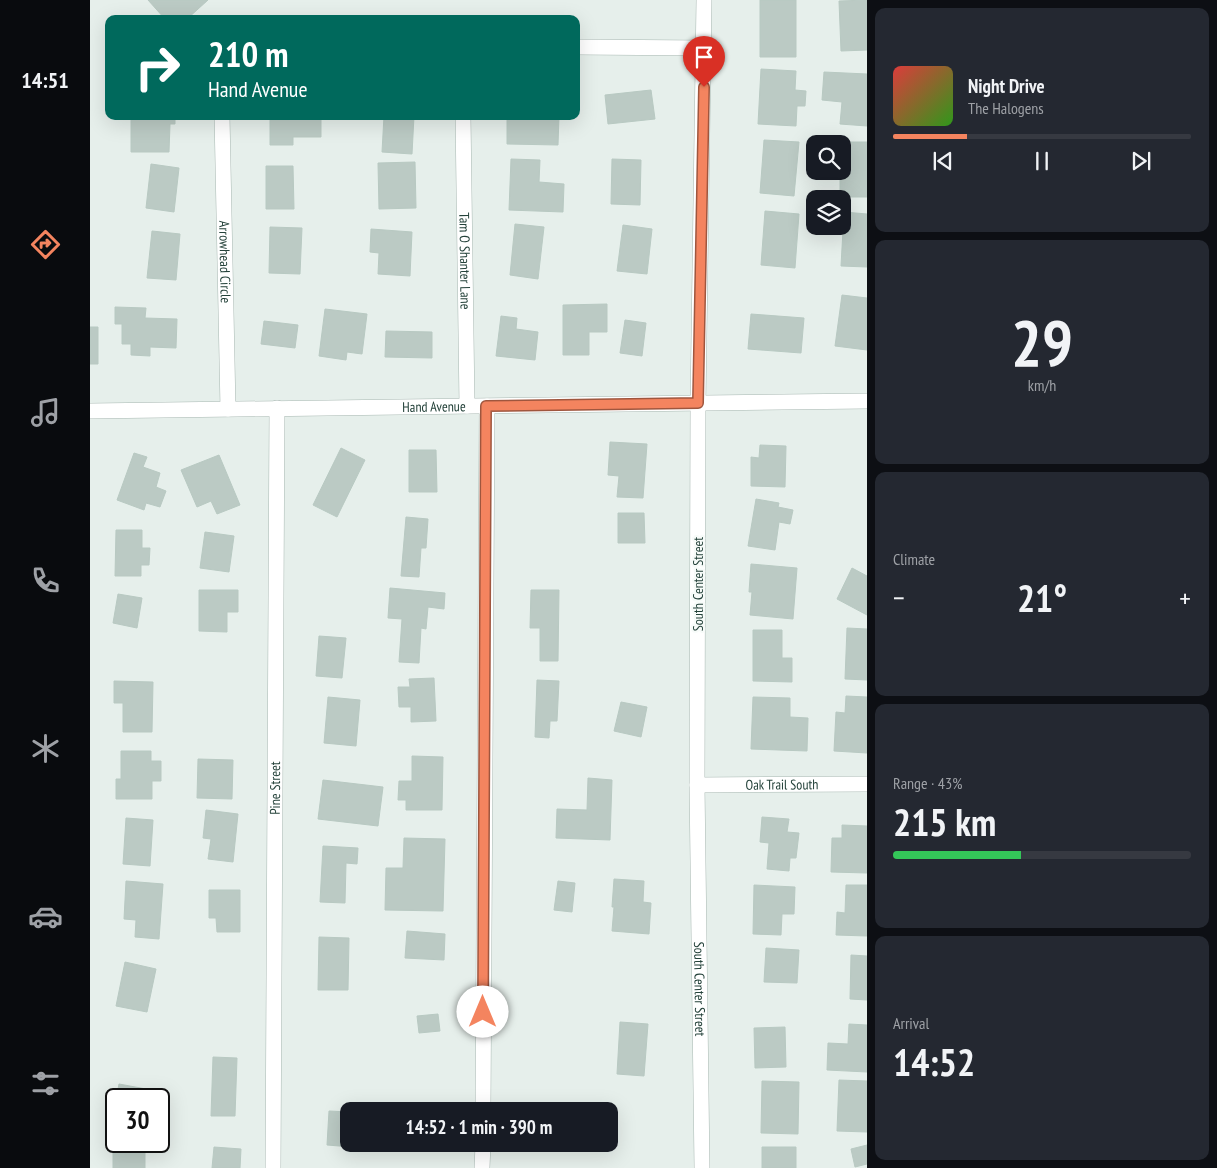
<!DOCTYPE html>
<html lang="en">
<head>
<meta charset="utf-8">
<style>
	:root { --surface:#171b24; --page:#242831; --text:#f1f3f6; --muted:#9ea1a6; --line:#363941; --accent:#f4845f }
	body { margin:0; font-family:"PT Sans Narrow",sans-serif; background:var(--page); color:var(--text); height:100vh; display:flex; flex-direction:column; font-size:19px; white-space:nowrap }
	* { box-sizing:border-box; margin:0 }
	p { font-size:16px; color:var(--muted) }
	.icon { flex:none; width:28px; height:28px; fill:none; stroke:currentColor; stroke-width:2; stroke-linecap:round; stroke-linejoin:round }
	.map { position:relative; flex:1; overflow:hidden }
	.details { display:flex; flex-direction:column; gap:8px; padding:8px; background:#0d0f14; width:350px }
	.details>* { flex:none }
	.top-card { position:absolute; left:15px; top:15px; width:475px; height:105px; border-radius:10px; box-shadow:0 5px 20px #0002; background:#00695c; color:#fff; overflow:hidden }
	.controls { position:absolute; left:716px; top:135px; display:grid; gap:10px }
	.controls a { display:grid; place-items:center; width:45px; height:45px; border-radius:10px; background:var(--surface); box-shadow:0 5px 20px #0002; font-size:25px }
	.speed { position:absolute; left:15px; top:1088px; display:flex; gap:10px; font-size:25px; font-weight:700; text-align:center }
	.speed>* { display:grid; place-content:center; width:65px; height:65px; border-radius:50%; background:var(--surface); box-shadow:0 5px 20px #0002; line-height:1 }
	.speed .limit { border:2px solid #111; border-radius:8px; background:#fff; color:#111 }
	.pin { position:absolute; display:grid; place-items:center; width:42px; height:42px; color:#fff; margin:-51px -21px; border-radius:50% 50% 50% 0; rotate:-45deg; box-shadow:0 0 5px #0007 }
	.pin .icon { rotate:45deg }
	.me { position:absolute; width:55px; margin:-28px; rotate:0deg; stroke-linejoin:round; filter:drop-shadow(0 0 4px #0008) }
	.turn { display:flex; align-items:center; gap:18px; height:105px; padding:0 20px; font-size:22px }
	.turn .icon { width:65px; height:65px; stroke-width:2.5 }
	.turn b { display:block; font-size:35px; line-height:42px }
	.big { font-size:38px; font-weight:600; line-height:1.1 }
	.details .card { flex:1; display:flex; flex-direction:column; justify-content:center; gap:8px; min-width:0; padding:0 18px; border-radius:10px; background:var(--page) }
	.details .dial { align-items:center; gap:0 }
	.dial b { font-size:65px; line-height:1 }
	.song { display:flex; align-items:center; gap:15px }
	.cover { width:60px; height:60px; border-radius:8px; background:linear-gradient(135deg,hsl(0 70% 55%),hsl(110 70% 35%)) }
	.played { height:5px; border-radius:2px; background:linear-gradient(90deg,var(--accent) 25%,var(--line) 25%) }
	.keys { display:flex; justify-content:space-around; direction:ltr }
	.heat { display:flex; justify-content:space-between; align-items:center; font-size:28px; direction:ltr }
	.charge { height:8px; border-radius:4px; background:linear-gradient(90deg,#34c759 43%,var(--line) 0) }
	.trip { position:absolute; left:250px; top:1102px; width:278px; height:50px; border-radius:10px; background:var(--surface); box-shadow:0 5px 20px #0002; font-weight:600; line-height:50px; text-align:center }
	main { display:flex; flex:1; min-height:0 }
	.tab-bar { display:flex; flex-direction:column; width:90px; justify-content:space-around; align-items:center; background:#090b0e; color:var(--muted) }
	.tab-bar .icon { width:35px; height:35px }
	.tab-bar .on { color:var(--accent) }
	.tab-bar b { font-size:22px; color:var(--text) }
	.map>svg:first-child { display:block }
	.building { fill:#bbcac4; stroke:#b8c9c2 }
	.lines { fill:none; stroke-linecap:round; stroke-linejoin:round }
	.minor-casing { stroke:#a8b8b2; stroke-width:16 }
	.tertiary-casing { stroke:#a8b8b2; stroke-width:16 }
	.minor { stroke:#fff; stroke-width:15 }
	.tertiary { stroke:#fff; stroke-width:15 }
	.route-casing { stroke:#9f563e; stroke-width:12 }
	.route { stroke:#f4845f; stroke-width:9 }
	.labels { text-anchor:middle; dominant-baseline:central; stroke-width:4.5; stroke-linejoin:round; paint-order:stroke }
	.street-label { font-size:14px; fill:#24423a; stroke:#f7fbf9 }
</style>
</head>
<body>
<main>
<nav class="tab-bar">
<b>14:51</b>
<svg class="icon on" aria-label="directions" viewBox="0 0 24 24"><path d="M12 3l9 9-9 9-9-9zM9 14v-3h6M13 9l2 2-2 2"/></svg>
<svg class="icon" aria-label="music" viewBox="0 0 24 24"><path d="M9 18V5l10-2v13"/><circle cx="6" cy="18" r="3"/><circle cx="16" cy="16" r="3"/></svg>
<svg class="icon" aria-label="phone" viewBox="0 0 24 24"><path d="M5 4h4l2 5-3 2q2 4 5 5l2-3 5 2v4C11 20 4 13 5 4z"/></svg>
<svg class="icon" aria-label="climate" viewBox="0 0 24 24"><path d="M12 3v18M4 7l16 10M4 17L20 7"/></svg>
<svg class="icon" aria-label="car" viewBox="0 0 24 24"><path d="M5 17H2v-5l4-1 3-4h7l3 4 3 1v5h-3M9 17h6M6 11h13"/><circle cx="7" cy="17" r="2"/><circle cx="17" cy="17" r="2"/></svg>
<svg class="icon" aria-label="filters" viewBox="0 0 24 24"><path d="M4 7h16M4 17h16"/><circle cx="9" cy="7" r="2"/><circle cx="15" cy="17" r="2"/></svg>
</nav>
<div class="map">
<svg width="777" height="1168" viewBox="0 0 777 1168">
	<rect width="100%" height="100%" fill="#e6efeb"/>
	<path class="building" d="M58,0H118L97,19H75Z
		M670,0H706V57H670Z
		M777,0V50L751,51L749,1Z
		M671,69L706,71L705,90L716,91L715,106H707L706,126L668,124Z
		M734,72L777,74V126L750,124L752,102L732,100Z
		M561,90L565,119L518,124L515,95Z
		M41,116H85V124H80L79,152H41Z
		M199,116H231V137H203V145H180V120H199Z
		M294,116H324L322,154L292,152Z
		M417,116H469L468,145L417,144Z
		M674,140L709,142L704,196L670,193Z
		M749,142H777V197H750V171H752V144H749Z
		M421,159L450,160L449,182L474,184L473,212L419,210Z
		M522,159L551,160L550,205L521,204Z
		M325,162L326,208L289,209L288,163Z
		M61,164L89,168L84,212L56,208Z
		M176,166H203L204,209H176Z
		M675,211L709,214L705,268L671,265Z
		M754,212L777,214V267L751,266Z
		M425,224L454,227L448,279L420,275Z
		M533,225L562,229L557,274L527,271Z
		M180,227L212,228L210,274L179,273Z
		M281,229L322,232L320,276L288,274L289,253L280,252Z
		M62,231L90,234L86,280L57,278Z
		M752,295L777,298V350L745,346Z
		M517,304V332H499V355H473V305Z
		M25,307L56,308L55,318L87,319L86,348L60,347V356L41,355V344H32V324H25Z
		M235,309L277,314L272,354L257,352L256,360L229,356Z
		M661,314L714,318L711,353L658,349Z
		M411,316L427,318L426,329L448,332L445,360L406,356Z
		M535,320L556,323L552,356L530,353Z
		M174,321L208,325L205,348L171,344Z
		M0,327H8V364H0Z
		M296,331L342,332V358L295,357Z
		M520,442L557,444L553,498L527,497L529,476L518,475Z
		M670,445L696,446L695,487L661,486V457L669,458Z
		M251,448L275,460L247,517L223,505Z
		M319,450H346L347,492H319Z
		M44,453L57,457L53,467L70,473L66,487L76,491L70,507L56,503L54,510L27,500Z
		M129,455L150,505L127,514L121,501L107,507L91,470Z
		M666,499L689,503L688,507L703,510L700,524L689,522L685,550L658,546Z
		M528,513H554L555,543H528Z
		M316,517L338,519L336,548H331L329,577L311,576Z
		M26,530H52V548H60L59,565H51V576H25Z
		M115,532L144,536L139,572L110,568Z
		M661,564L707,568L703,619L660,615L662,592H659Z
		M762,568L777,576V615L747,599Z
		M300,588L355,593L354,609L338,607L336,629L331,628L329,663L309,662L312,619L298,618Z
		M109,590H148V612H137V632L109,631Z
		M441,590H469L468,661H450V628H440Z
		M28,594L52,598L47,628L23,623Z
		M757,628L777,629V680L755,679Z
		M663,630H692V658H702V682L663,681Z
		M229,636L256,638L252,678L226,676Z
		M344,678L346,721L321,722V707H309L308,687H320L319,679Z
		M447,680L469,681L467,721H460L459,738L445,737Z
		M24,681L63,682L62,732H33V703H24Z
		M756,696L777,697V753L744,751L746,712L755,713Z
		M238,697L270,700L266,746L234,743Z
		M663,697L700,698V717L718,718L717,751L661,749Z
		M531,702L557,707L551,737L524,731Z
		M31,751H61V761H71V781H62V799H26V779H31Z
		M322,756L353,757L352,810H316V800H308L309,781H322Z
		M108,759L143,760L142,799L107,798Z
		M498,778L522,780L520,840L466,838L467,809L497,810Z
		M233,780L293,787L288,826L228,819Z
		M116,810L148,814L143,862L118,859L121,839L113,838Z
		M672,817L699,819L697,832L709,833L706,858H700L699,871L677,869L679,843L670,842Z
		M36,818L63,820L60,866L33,864Z
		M752,825L777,826V873L741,872L742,838H752Z
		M314,838L355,839L353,911L295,910L296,868H313Z
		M233,846L268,848L267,864L256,863L255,903L230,902Z
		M524,879L554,881L553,902L561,903L559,934L522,931L524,907H522Z
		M36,881L73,884L69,939L45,937L46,920L34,919Z
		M468,881L485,883L482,912L464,910Z
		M664,885L705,887L704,914H692L691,935L663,934Z
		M756,885H777V936L746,935L747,912L755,913Z
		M119,890H150V932H127L126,918H119Z
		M317,931L355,934L354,960L315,958Z
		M229,937L259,938L258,990H228Z
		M676,948L709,950L707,983L674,982Z
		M761,955L777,956V1000L760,999Z
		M35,962L66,969L57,1012L26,1006Z
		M348,1014L350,1031L329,1033L327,1016Z
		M530,1022L558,1024L554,1076L527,1074Z
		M759,1024L777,1025V1072L737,1070L738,1043L758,1044Z
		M695,1027L696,1067L665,1068L664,1028Z
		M123,1057L147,1058L145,1116H121Z
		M749,1080L777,1081V1132L747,1131Z
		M672,1081L709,1082L708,1134L671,1133Z
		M29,1084L56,1089L54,1099H26V1110L24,1109Z
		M239,1111L259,1112V1144H274V1148L237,1145Z
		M23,1144H55V1168H23Z
		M777,1145V1164L765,1167L761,1149Z
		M124,1147L151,1149L150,1168H122Z
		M672,1147H706V1168H672Z"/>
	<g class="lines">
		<g class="minor-casing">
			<g id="minor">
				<path d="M486,47L614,48"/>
				<path id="s1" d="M132,116L138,409"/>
				<path id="s2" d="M373,116L377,406"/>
				<path id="s3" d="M608,403L607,785L612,1168"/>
				<path id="s4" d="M607,785L777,784"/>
				<path d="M393,1111L397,406"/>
				<path id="s5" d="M183,1168L187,408"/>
				<path d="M392,1168L393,1144"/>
			</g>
		</g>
		<g class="tertiary-casing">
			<g id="tertiary">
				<path d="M608,403L614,0"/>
				<path id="s6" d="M0,411L777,401"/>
			</g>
		</g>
		<use href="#minor" class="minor"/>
		<use href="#tertiary" class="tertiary"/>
	</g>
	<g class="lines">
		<g class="route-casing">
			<path id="route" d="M393,1012L396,406L608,403L614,87"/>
		</g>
		<use href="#route" class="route"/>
	</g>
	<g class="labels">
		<g class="street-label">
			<text stroke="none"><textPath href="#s2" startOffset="145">Tam O Shanter Lane</textPath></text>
			<text stroke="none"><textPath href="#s1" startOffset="146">Arrowhead Circle</textPath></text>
			<text stroke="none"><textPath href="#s6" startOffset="344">Hand Avenue</textPath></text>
			<text transform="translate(608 584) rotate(-90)">South Center Street</text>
			<text stroke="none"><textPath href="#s4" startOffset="85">Oak Trail South</textPath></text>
			<text stroke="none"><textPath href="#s5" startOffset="380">Pine Street</textPath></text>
			<text stroke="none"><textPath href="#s3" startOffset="586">South Center Street</textPath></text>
		</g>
	</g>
</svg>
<div class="controls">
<a><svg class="icon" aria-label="search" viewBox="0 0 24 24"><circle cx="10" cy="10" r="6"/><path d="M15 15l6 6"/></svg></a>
<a><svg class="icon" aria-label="layers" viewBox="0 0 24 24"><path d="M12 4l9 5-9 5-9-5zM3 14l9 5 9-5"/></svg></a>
</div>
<div class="speed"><div class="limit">30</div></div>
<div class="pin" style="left:614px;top:87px;background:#d93025"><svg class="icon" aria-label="arrive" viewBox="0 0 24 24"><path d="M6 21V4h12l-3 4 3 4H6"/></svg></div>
<svg class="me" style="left:393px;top:1012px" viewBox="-20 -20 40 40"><circle r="19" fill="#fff"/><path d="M0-13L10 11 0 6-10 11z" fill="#f4845f"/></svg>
<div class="trip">14:52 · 1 min · 390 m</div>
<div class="top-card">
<div class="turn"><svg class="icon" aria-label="right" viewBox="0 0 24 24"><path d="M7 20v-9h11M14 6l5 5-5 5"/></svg><div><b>210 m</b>Hand Avenue</div></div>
</div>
</div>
<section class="details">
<div class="card">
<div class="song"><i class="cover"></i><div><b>Night Drive</b><p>The Halogens</p></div></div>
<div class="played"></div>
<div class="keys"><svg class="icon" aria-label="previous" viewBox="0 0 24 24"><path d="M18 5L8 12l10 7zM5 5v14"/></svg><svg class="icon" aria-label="pause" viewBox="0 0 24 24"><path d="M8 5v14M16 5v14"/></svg><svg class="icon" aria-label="next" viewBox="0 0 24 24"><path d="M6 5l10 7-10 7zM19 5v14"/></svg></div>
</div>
<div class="card dial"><b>29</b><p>km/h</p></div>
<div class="card"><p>Climate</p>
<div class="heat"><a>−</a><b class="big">21°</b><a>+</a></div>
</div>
<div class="card"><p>Range · 43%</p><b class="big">215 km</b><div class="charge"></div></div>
<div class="card"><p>Arrival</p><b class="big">14:52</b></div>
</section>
</main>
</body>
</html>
